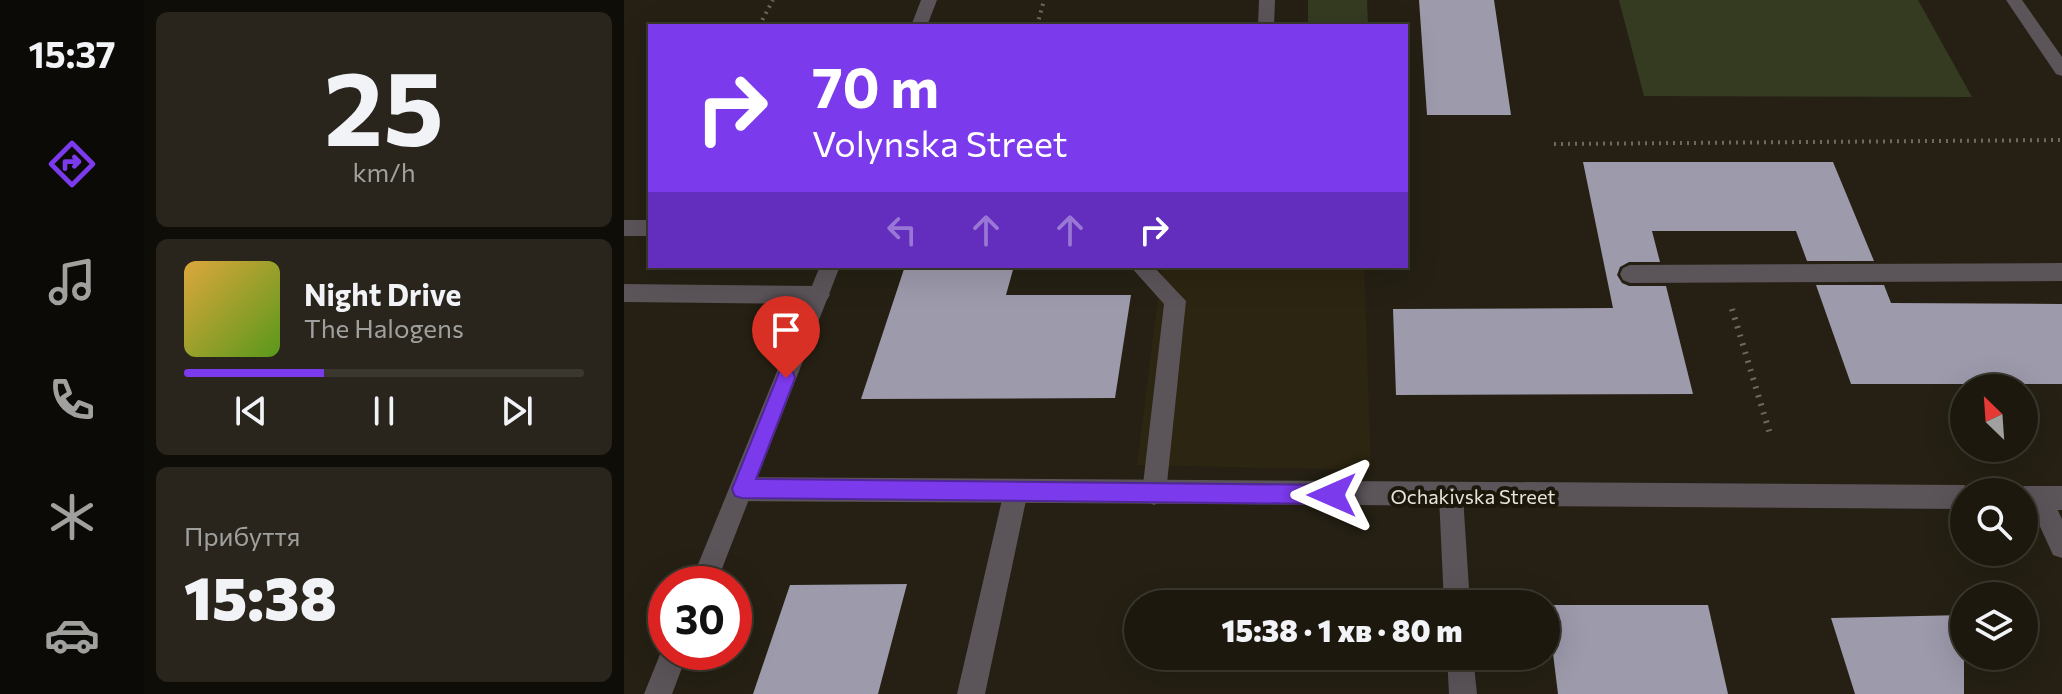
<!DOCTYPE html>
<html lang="uk">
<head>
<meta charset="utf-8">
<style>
	:root { --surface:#1c180e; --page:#29251c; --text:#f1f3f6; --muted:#a0a09e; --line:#3a372e; --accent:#7c3aed }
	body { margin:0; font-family:Commissioner,sans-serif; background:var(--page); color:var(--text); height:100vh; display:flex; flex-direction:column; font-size:30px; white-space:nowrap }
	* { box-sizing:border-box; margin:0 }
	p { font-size:26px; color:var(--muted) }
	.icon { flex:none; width:44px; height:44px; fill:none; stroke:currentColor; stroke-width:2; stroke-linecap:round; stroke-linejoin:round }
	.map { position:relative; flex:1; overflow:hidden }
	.details { display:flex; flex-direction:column; gap:12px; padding:12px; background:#0f0d08; width:480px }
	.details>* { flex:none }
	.top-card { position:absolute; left:24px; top:24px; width:760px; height:244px; border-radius:0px; box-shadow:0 8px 32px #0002,0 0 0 2px var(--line); background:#7c3aed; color:#fff; overflow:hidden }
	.needle { width:52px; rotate:335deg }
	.tools { position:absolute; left:1326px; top:374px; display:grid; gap:16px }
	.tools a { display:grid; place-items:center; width:88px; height:88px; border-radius:50%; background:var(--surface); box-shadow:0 8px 32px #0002,0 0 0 2px var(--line); font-size:40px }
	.speed { position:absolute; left:24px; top:566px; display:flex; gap:16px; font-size:40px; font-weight:700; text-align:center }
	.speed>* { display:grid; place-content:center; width:104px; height:104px; border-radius:50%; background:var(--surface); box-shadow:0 8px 32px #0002,0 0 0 2px var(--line); line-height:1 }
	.speed .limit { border:12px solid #d22; background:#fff; color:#111 }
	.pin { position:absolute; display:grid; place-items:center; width:68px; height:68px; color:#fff; margin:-82px -34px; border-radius:50% 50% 50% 0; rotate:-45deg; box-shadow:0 0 8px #0007 }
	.pin .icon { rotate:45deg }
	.me { position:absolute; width:88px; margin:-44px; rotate:270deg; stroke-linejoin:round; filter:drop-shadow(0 0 6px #0008) }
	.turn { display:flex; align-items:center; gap:28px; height:168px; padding:0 32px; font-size:36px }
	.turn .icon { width:104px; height:104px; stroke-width:2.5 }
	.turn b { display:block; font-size:56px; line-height:68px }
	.lanes { display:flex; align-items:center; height:76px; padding:0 32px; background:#0003; justify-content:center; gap:40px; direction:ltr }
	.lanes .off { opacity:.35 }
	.big { font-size:60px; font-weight:800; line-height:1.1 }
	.details .tile { flex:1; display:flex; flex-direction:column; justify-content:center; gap:12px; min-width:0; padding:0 28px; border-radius:12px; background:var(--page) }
	.details .dial { align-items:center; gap:0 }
	.dial b { font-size:104px; line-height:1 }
	.song { display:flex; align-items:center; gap:24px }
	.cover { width:96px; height:96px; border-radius:12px; background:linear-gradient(135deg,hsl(40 70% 55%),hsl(90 70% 35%)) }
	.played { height:8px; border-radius:4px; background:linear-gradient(90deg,var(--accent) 35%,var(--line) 35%) }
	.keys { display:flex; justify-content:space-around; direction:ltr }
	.trip { position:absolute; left:500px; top:590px; width:436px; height:80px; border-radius:40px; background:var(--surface); box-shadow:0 8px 32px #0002,0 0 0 2px var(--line); font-weight:800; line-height:80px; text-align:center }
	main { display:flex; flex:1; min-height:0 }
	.dock { display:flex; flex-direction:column; width:144px; justify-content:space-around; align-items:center; background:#0b0a06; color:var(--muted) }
	.dock .icon { width:56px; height:56px }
	.dock .selected { color:var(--accent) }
	.dock b { font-size:36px; color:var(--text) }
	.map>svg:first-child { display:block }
	.built { fill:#2c2511 }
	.green { fill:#343b21 }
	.building { fill:#9c9aab }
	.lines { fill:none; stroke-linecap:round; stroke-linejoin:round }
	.path-far1 { stroke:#6d695d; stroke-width:4; stroke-dasharray:2 5; stroke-linecap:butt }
	.path { stroke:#6d695d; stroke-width:6; stroke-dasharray:2 7; stroke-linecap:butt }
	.service { fill:#5b5459; fill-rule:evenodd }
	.minor { fill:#5b5459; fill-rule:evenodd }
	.tertiary { fill:#5b5459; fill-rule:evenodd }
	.route { fill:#7c3aed; stroke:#51269a; stroke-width:2 }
	.labels { text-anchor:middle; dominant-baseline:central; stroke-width:8; stroke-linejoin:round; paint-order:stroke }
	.street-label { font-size:20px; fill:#e7e4db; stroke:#1b170a }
</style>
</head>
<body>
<main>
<nav class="dock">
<b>15:37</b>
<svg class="icon selected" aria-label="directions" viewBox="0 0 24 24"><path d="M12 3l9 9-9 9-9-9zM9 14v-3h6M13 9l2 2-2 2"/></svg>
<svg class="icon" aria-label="music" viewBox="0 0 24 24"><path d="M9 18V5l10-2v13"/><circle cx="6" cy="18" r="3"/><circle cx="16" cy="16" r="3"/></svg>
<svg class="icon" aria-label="phone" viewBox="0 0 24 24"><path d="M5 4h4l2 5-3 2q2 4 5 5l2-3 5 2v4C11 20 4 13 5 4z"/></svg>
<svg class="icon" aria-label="climate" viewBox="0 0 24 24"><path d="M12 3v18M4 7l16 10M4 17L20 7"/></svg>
<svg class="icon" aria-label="car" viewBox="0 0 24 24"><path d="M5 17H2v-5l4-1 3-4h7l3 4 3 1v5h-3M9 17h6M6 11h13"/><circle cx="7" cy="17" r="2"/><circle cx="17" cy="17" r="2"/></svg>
</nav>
<section class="details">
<div class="tile dial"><b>25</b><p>km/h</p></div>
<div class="tile">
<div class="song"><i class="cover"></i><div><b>Night Drive</b><p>The Halogens</p></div></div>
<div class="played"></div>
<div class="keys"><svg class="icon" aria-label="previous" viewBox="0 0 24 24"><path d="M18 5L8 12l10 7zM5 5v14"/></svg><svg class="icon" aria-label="pause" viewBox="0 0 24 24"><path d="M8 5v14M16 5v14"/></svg><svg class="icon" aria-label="next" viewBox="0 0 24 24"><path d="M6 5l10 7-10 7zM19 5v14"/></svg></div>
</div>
<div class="tile"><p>Прибуття</p><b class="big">15:38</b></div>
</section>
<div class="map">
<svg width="1438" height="694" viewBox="0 0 1438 694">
	<rect width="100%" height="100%" fill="#252013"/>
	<path class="built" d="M538,266H740L747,470L513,465Z"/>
	<path class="green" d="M684,0H743L744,26H684Z
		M995,0H1294L1348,97L1020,96Z"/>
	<path class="building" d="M795,0H870L887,115H803Z
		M959,162H1209L1250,261H1183L1172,231H1028L1036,262H1005L996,267L993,275L998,283L1005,286H1042L1069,394L772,395L769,309L989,308Z
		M281,266H390L382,295H507L491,398L237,399Z
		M1192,285H1260L1267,303L1438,304V384H1227Z
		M283,584L254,694H129L166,585Z
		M923,605H1084L1104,694H934Z
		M1340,615V694H1231L1207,618Z"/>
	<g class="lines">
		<path class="path-far1" d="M135,26L149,0
			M413,26L420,0
			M930,144L1438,140"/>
		<path class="path" d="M1108,309L1146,434"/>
		<path class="service" d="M635,0H651L650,26H634Z
			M0,220H26V236H0Z
			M1438,263V281L1006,283L999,280L996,274L999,268L1006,265Z
			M506,266H529L562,301L542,493L539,501L530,505L521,501L518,493L540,304Z
			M0,284L195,286L202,289L206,295L202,301L195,304L0,302Z
			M392,479L401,483L404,491L361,694H333L380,491L383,483Z
			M827,484L836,488L839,496L846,604H820L815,496L818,488Z
			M1415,486L1424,490L1438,519V558L1429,555L1403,498L1406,490Z
			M823,656H849L853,694H825Z"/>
		<path class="minor" d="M1382,0H1398L1438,57V76L1432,74Z
			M118,477L1340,485L1350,492H1340V509L118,501L109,497L106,489L109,481Z
			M1400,486H1438V510H1400V492H1390Z"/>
		<path class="tertiary" d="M297,0H313L303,26H287Z
			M196,266H216L92,584H66Z
			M41,642L42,652H64L48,694H20Z"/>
	</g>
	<path class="route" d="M162,370L169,372L171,378L132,479L708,485L715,488L718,495L715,501L708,504L118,498L111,496L108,489L153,378L155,372Z"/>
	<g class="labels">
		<g class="street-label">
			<text x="849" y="496">Ochakivska Street</text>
		</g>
	</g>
</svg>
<div class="tools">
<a><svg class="needle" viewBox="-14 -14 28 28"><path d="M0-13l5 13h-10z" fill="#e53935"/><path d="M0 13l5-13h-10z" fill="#a0a09e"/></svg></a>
<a><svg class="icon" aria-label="search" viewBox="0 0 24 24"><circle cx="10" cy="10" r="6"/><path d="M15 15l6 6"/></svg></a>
<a><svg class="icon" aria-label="layers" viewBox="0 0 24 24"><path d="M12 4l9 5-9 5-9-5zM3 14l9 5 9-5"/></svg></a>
</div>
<div class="speed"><div class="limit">30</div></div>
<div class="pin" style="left:162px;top:378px;background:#d93025"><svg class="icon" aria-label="arrive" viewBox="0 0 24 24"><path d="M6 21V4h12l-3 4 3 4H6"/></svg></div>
<svg class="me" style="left:708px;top:495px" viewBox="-20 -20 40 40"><path d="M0-17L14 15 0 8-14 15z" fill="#7c3aed" stroke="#fff" stroke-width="4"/></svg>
<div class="trip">15:38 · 1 хв · 80 m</div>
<div class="top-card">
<div class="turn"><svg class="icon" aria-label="right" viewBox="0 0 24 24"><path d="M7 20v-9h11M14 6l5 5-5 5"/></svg><div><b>70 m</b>Volynska Street</div></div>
<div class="lanes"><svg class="icon off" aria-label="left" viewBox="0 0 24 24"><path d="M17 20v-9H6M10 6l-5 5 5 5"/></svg><svg class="icon off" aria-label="ahead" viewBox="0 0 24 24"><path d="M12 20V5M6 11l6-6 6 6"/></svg><svg class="icon off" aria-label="ahead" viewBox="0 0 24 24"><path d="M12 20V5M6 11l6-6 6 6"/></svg><svg class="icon" aria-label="right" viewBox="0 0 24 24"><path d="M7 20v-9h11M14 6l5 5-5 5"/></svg></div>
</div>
</div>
</main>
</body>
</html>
